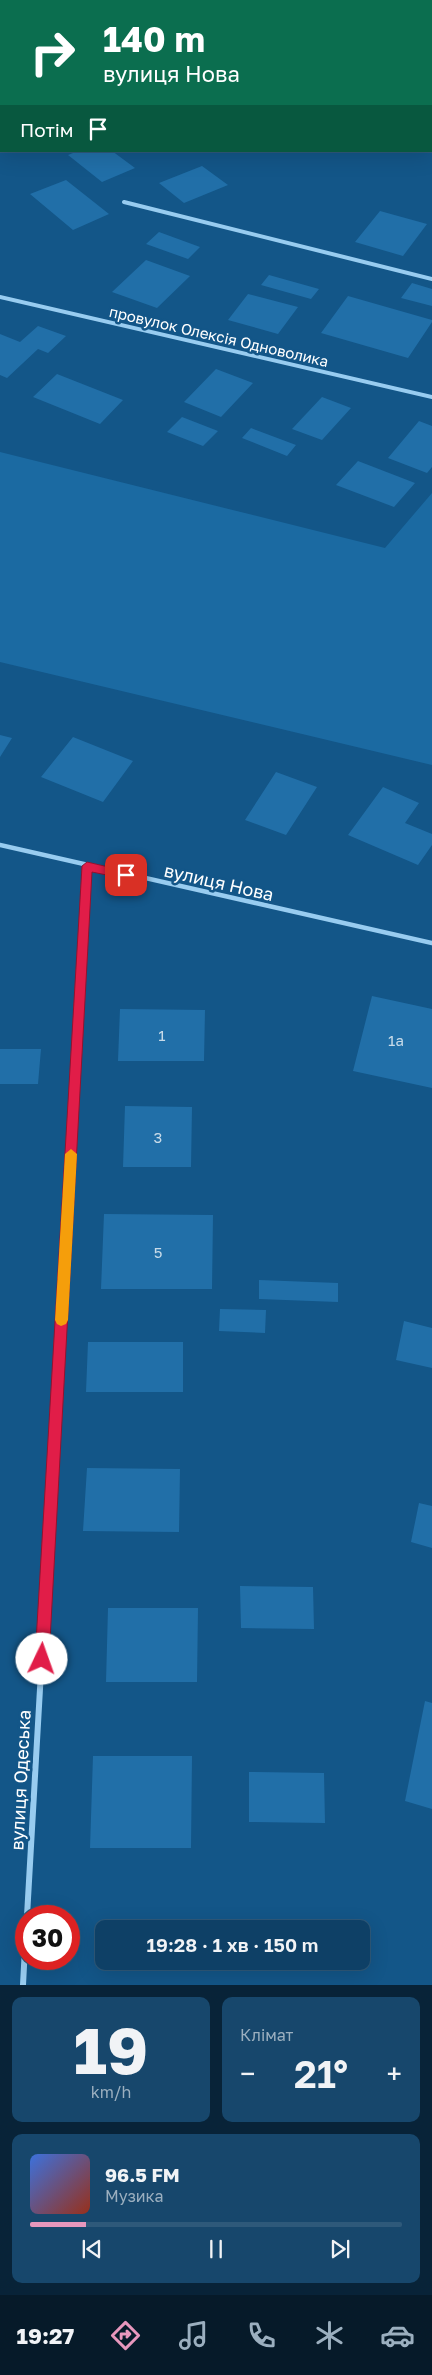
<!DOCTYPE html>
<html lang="uk">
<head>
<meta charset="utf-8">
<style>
	:root { --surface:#0e4066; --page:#17476c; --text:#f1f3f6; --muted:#9bafbf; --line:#2e597a; --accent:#e797bd }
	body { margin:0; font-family:"Golos Text",sans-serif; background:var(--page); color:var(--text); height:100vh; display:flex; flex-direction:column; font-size:19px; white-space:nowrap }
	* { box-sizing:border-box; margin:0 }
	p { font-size:16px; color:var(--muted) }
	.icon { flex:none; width:28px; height:28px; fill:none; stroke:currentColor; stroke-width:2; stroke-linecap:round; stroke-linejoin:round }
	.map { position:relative; height:1985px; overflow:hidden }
	.sheet { display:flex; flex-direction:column; gap:12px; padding:12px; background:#082338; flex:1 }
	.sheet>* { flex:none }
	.top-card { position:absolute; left:0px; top:0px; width:432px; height:152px; box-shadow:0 5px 20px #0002,0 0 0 1px var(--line); background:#0b6e4f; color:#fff; overflow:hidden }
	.speed { position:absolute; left:15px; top:1905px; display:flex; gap:10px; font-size:25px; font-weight:700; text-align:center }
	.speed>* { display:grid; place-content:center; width:65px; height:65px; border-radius:50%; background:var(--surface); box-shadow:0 5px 20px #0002,0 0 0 1px var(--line); line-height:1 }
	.speed .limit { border:8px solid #d22; background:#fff; color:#111 }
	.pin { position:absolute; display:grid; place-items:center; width:42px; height:42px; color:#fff; margin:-21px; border-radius:10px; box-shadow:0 2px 8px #0006 }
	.me { position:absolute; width:55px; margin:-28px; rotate:3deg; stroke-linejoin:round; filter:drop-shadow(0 0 4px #0008) }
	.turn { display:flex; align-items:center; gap:18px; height:105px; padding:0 20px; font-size:22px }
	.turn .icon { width:65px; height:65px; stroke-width:2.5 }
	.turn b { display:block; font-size:35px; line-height:42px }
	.then { display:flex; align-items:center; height:48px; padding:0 20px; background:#0003; gap:10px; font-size:19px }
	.big { font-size:38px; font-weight:600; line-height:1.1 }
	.sheet .widget { flex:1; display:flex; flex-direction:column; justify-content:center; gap:8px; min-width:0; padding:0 18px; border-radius:10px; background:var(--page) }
	.sheet .dial { align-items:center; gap:0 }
	.dial b { font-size:65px; line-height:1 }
	.song { display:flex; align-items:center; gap:15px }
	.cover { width:60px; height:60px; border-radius:8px; background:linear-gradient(135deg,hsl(220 70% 55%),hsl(10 70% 35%)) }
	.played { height:5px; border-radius:2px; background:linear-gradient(90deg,var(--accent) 15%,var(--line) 15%) }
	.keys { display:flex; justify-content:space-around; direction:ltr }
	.heat { display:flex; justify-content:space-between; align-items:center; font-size:28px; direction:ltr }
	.sheet .tiles { flex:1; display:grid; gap:12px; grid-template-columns:1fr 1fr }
	.widget:last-child { grid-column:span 2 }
	.trip { position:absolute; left:95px; top:1920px; width:275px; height:50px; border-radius:10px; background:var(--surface); box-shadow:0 5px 20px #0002,0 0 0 1px var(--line); font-weight:600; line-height:50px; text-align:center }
	.tabs { display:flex; height:80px; justify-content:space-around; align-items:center; background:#061a29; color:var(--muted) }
	.tabs .icon { width:35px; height:35px }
	.tabs .active { color:var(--accent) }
	.tabs b { font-size:22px; color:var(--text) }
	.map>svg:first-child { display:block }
	.green { fill:#1b6aa2 }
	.building { fill:#216fa8 }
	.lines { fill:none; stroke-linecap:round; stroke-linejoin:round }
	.street-far2 { stroke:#98ccf0; stroke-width:4 }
	.street-far1 { stroke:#98ccf0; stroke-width:4.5 }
	.street { stroke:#98ccf0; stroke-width:6 }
	.secondary { stroke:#c6e4fb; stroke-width:7 }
	.route { fill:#e11d48; stroke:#92132f }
	.slow { fill:#f59e0b }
	.labels { text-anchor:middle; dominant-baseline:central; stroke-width:5; stroke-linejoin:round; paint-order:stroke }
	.far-street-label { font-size:15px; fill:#fff; stroke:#135688 }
	.number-label { font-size:15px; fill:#c8dbe9 }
	.street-label { font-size:18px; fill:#fff; stroke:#135688 }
</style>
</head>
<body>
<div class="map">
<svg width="432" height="1985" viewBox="0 0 432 1985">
	<rect width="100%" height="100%" fill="#135688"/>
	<path class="green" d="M0,452L385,548L432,493V765L0,662Z"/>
	<path class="building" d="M78,151H112L135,168L102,182L68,155Z
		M202,166L228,185L184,203L159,183Z
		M66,180L109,214L73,230L30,194Z
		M380,211L427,224L403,256L355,242Z
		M159,232L200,247L188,259L146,244Z
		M146,260L190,276L157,308L112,292Z
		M269,275L319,289L311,299L261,285Z
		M412,283L432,289V306L401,298Z
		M248,294L298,307L278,334L228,320Z
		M348,296L432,320V322L408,358L321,333Z
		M38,326L66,336L48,353L38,349L7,378L0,375V334L20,342Z
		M216,369L253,383L221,417L184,402Z
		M57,374L123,400L100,424L33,397Z
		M322,397L351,408L322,440L292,429Z
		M182,417L218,431L203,446L167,432Z
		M419,421L432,426V467L427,473L388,458Z
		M251,428L296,445L287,456L242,438Z
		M358,461L415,483L394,507L336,485Z
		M0,735L12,738L0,757Z
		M73,737L133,761L103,802L41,777Z
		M276,772L317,787L286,835L245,820Z
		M383,787L419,803L405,823L432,834V845L418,865L348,835Z
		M372,996L432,1009V1088L353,1071Z
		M120,1009L205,1010L204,1061H118Z
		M0,1049H41L38,1084H0Z
		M125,1106L192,1107L191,1167H123Z
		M104,1214L213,1215L212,1289H101Z
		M259,1280L338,1283V1302L259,1299Z
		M220,1309L266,1310L265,1333L219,1331Z
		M404,1321L432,1328V1368L396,1360Z
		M88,1342H183V1392H86Z
		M87,1468L180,1469L179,1532L83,1531Z
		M419,1503L432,1506V1548L411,1542Z
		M240,1586L313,1587L314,1629L241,1628Z
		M108,1608H198L197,1682H106Z
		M425,1701L432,1703V1809L405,1801Z
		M93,1756H192L191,1848H90Z
		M249,1772L324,1773L325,1823L249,1822Z"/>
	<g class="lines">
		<path class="street-far2" d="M124,202L432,279
			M0,297L432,397"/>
		<path class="street-far1" d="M0,845L432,943
			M71,1148L87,866"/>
		<path class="street" d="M27,1916L71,1147
			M23,1985L26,1928"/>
		<path class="secondary" d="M83,1L88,0"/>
	</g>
	<path class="route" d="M87,862L126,871L131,875L126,879L92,872L49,1659L47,1664L42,1666L37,1664L35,1659L82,866Z"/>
	<path class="slow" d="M71,1149L77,1154L68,1320L66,1324L61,1326L57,1324L55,1320L65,1154Z"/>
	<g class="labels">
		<g class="far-street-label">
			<text transform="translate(219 336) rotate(13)">провулок Олексія Одноволика</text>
		</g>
		<g class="number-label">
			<text x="162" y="1035">1</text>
			<text x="396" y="1040">1а</text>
			<text x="158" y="1137">3</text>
			<text x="158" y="1252">5</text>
		</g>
		<g class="street-label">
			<text transform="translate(219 882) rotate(13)">вулиця Нова</text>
			<text transform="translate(20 1780) rotate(-87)">вулиця Одеська</text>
		</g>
	</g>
</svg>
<div class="speed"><div class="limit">30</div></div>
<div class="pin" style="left:126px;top:875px;background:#d93025"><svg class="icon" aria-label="arrive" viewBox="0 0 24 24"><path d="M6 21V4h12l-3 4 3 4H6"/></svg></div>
<svg class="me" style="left:42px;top:1659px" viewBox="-20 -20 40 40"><circle r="19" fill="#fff"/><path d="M0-13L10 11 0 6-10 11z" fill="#e11d48"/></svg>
<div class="trip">19:28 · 1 хв · 150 m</div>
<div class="top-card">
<div class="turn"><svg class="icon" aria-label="right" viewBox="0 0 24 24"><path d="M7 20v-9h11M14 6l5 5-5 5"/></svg><div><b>140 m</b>вулиця Нова</div></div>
<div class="then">Потім<svg class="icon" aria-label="arrive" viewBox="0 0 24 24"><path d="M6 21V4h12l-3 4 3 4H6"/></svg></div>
</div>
</div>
<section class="sheet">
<div class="tiles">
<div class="widget dial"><b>19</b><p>km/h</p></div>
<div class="widget"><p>Клімат</p>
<div class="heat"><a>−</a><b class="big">21°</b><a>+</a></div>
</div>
<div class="widget">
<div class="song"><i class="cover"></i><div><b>96.5 FM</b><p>Музика</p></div></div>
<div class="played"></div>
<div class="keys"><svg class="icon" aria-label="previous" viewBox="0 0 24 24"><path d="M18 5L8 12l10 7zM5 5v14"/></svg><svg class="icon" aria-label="pause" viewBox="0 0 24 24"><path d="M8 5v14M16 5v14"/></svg><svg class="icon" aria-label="next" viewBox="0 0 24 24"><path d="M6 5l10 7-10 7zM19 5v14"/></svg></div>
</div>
</div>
</section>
<nav class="tabs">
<b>19:27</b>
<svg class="icon active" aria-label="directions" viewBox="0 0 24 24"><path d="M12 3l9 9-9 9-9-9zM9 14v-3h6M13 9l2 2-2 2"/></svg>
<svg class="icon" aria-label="music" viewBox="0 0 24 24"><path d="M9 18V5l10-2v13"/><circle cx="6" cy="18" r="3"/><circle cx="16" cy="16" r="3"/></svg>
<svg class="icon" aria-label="phone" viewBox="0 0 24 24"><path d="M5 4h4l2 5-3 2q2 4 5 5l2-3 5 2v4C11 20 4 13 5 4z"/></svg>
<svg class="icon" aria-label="climate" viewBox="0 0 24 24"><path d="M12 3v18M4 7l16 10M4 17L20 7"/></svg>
<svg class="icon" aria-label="car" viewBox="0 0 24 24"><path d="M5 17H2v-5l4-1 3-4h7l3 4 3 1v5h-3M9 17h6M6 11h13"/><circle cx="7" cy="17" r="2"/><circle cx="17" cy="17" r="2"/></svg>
</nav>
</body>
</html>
